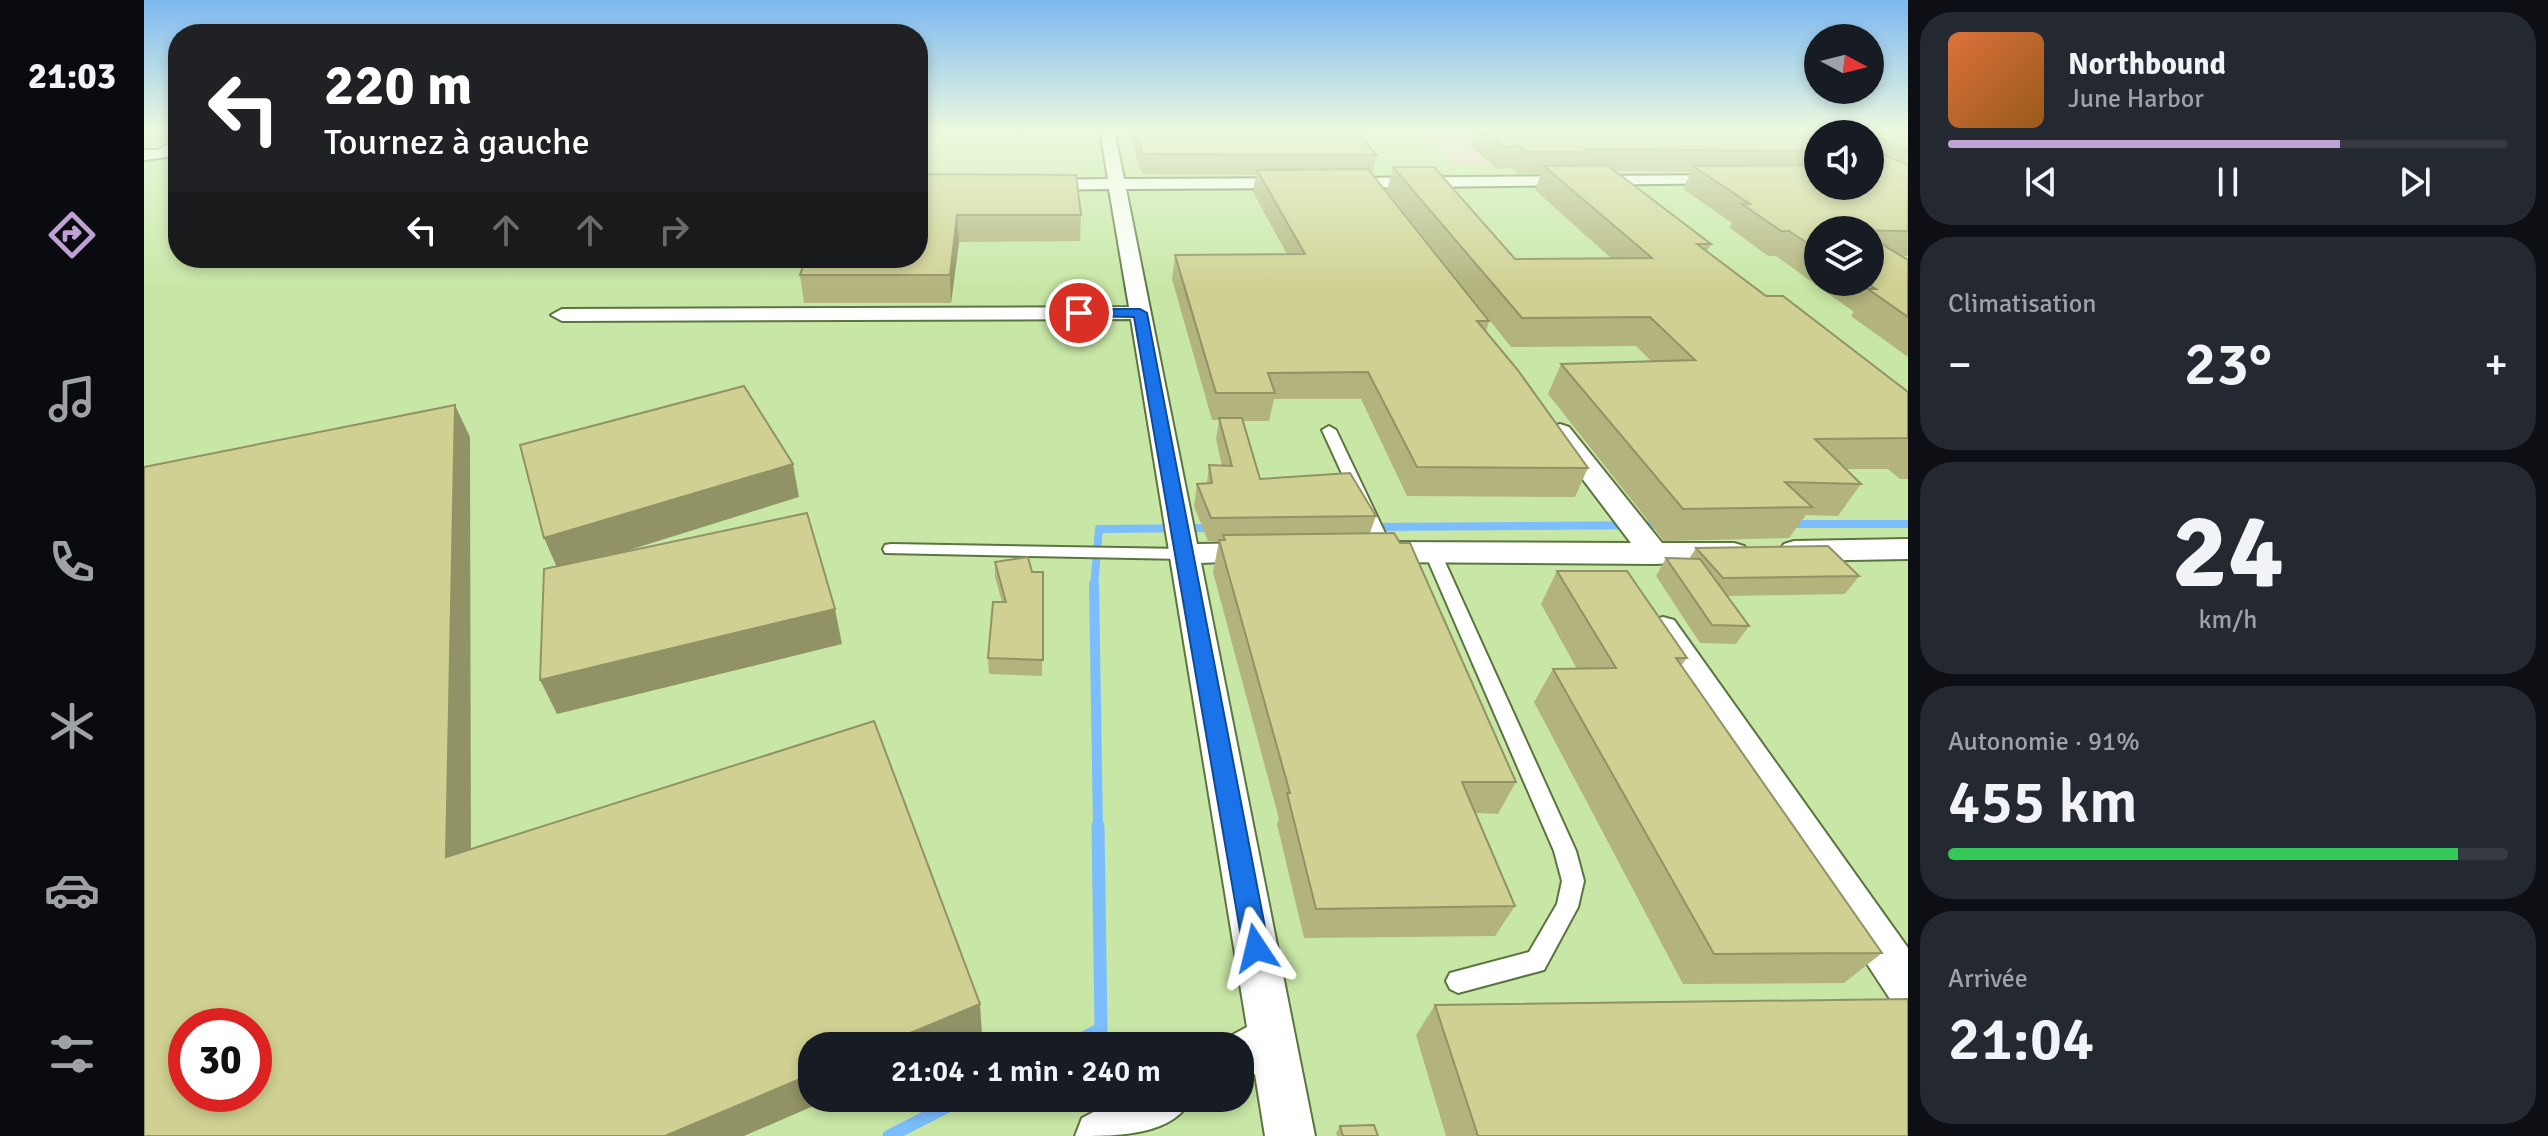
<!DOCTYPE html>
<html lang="fr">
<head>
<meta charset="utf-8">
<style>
	:root { --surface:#171b24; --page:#242831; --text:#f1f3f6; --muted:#9ea1a6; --line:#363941; --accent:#bfa1d6 }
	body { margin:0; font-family:Signika,sans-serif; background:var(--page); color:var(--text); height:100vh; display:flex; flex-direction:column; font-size:30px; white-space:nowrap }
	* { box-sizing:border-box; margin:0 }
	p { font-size:26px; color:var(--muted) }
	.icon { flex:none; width:44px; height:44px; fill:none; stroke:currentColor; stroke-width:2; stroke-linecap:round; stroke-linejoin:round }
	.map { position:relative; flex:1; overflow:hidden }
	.panel { display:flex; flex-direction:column; gap:12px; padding:12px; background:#0d0f14; width:640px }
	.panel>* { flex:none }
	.top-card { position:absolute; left:24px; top:24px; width:760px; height:244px; border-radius:32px; box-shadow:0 4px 12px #0003; background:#202124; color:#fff; overflow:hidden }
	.needle { width:52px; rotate:97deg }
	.buttons { position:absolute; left:1660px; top:24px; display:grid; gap:16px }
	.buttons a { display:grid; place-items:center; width:80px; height:80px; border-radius:50%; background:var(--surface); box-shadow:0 4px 12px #0003; font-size:40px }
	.speed { position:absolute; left:24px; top:1008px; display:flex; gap:16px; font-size:40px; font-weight:700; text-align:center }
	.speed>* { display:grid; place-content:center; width:104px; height:104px; border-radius:50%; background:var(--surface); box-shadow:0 4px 12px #0003; line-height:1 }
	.speed .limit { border:12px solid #d22; background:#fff; color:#111 }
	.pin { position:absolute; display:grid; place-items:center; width:68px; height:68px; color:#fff; margin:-34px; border:4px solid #fff; border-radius:50%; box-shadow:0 2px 8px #0007 }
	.me { position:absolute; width:88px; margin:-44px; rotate:350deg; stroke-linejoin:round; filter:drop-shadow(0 0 6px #0008) }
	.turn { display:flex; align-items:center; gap:28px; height:168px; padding:0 24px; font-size:36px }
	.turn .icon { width:104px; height:104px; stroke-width:2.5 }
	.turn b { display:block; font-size:56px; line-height:68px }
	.lanes { display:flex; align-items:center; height:76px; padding:0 24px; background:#0003; justify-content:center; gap:40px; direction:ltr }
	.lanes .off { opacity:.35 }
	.big { font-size:60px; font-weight:600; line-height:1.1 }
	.panel .card { flex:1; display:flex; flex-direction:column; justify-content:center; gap:12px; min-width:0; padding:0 28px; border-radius:32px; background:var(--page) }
	.panel .dial { align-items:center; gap:0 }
	.dial b { font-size:104px; line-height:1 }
	.song { display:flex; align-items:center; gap:24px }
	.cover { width:96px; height:96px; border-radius:12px; background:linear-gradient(135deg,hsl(20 70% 55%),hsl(30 70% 35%)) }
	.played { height:8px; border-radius:4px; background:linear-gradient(90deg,var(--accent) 70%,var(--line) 70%) }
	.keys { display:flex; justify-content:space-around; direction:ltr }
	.heat { display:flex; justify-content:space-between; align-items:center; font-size:44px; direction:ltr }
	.charge { height:12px; border-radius:6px; background:linear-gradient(90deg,#34c759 91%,var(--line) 0) }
	.trip { position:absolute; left:654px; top:1032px; width:456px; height:80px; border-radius:32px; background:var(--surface); box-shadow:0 4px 12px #0003; font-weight:600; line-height:80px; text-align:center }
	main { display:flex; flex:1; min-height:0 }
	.tabs { display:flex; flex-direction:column; width:144px; justify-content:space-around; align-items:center; background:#090b0e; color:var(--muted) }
	.tabs .icon { width:56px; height:56px }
	.tabs .on { color:var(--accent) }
	.tabs b { font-size:36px; color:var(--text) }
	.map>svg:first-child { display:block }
	.built { fill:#c8e7a6; fill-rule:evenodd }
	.green { fill:#fdc9d0 }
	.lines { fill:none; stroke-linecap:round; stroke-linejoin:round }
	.stream-far2 { stroke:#7bbdfd; stroke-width:8 }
	.stream-far1 { stroke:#7bbdfd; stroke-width:10 }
	.stream { stroke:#7bbdfd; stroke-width:13 }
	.service-casing { stroke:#5c743f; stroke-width:4 }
	.minor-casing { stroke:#5c743f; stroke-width:4 }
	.service { fill:#fff; fill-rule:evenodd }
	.minor { fill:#fff; fill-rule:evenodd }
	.wall { fill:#b2b37d; fill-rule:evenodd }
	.shaded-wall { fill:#919266 }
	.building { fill:#cfd091; stroke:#919266; stroke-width:2; fill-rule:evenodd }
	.route { fill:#1a73e8; stroke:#114b97; stroke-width:2 }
</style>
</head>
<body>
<main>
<nav class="tabs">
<b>21:03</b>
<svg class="icon on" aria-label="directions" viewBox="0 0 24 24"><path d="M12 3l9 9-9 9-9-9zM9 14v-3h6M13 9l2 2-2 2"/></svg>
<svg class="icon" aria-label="music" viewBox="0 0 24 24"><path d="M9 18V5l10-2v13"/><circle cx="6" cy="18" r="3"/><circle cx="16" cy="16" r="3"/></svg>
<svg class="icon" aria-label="phone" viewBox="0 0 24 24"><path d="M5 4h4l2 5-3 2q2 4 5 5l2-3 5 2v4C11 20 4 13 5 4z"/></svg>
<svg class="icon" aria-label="climate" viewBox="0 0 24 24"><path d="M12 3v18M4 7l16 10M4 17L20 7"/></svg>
<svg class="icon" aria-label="car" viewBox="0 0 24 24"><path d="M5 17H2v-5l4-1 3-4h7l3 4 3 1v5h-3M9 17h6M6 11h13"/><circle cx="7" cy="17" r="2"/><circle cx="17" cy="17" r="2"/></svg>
<svg class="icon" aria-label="filters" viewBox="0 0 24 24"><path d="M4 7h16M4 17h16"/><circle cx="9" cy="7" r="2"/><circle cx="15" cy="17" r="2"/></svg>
</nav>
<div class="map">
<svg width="1764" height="1136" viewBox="0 0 1764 1136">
	<rect width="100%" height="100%" fill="#d5f2b7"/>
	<path class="built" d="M0,130H34V258H774V130H1764V1136H0ZM1674,134H1726V186H1674ZM1674,230H1726V282H1674ZM42,1026H110V1094H42ZM668,1046H1096V1098H668Z"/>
	<path class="green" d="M1274,130H1424L1470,164L1310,165Z"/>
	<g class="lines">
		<path class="stream-far2" d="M1643,524H1764
			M1227,527L1521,525
			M950,586L955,529L1069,528"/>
		<path class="stream-far1" d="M950,584L954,828"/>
		<path class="stream" d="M923,1046L957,1029L954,826
			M745,1136L820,1098"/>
		<g class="service-casing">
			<path id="service" d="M1185,426L1192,430L1250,552L1248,556L1242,557L1234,552L1178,430Z
				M747,544L1040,549L1048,554L1040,559L741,553L739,549L741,545Z
				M1288,546L1296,551L1432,851L1440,881L1434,907L1400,970L1314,993L1306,989L1302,981L1306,973L1385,952L1413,904L1418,881L1410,851L1280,551Z"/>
		</g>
		<g class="minor-casing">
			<path id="minor" d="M956,130H970L980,179L1152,178L1160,183L1152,188L982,189L1053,544L1114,543L1124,546L1129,553L1124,560L1057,563L1171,1136H1121L1111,1074L1096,1081V1046H1077L1079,1040L1103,1027L987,319L418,321L407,315L418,309L985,307L965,189L892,190L884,185L892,180L964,179Z
				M34,139V150L23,157L0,160V150H14Z
				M1584,175L1590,177L1592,180L1590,183L1196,188L1188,183L1196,178Z
				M1416,424L1425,427L1518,543H1590L1600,546L1605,553L1600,560L1511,564L1230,562L1220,559L1215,552L1220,545L1230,542L1487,543L1403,432L1407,427Z
				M1764,539V559L1650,561L1640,558L1635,551L1640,544L1650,541Z
				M1519,617L1530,620L1764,948V1008L1748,1002L1508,636L1503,628L1508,620Z
				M976,1098H1048C1029,1136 974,1136 931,1136L938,1118Z"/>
		</g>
		<use href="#service" class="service"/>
		<use href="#minor" class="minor"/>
	</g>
	<path class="wall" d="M0,130H34V136L23,142L0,143Z
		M983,130H1210L1233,155L1228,174L1345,321L1342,332L1444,468L1431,497L1263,496L1217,399H1130L1125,421H1099L1116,479L1232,516L1226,533L1372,782L1354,814L1332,813L1371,906L1351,936L1160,938L1133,824L1135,819L1069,572L1075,541H1064L1050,506L1053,484L1063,483L1065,465L1078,466L1072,439L1075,420H1068L1028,279L1031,255L1143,254L1109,192L1112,175L998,174Z
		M1331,130H1764V256H1756L1764,260V357L1707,316L1710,312L1632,256H1624L1586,228L1588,223L1539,189L1547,172L1471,171L1567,244L1563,251L1622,296L1764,392V479H1756L1744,469H1702L1717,484L1694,516L1662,515L1645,538L1520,541L1404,394L1417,364L1508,362L1492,346L1367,347L1243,191L1249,167L1371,259L1467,258L1391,190L1397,174H1374L1368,168L1353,169L1326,146ZM1674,134L1726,186H1674ZM1674,230H1726V282H1674Z
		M774,174L937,215L936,241L815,242L807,303H660L656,275Z
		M1552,548L1715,576L1701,594L1583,596L1605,626L1592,644L1556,643L1512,576L1522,558L1545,559Z
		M851,562L888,572H899L898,676L845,674L844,658L858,602L851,577Z
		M1413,571L1543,658L1537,666L1738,953L1700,983L1539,984L1390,702L1409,669H1433L1397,604Z
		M1291,1005L1764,1136H1302L1272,1035Z
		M1196,1126L1234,1136H1193L1192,1133Z"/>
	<path class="shaded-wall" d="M16,130H30L34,136L23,142Z
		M813,215L815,242L807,303L806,275Z
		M311,405L326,437L327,889L302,857Z
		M649,464L655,497L415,572L400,538Z
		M691,609L698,644L413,714L396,680Z
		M836,1004L838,1034L809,1046H735Z
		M668,1074V1098H688L600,1136H521Z"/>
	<path class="building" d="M991,130H1210L1233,155L999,154Z
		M1339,130H1764V150L1736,138L1738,154L1764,165V231L1674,230V250L1645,231H1637L1598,204H1606L1549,166L1674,165V186H1726V134H1674V151L1440,149L1443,152H1381L1375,146L1360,147Z
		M1463,165L1567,244H1553L1622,296H1639L1764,392V438L1671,439L1717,484L1641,482L1668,507L1539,509L1417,364L1551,360L1506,317L1378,318L1249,167H1290L1371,259L1508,258L1400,166Z
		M1224,169L1345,321H1333L1373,369L1444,468L1273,467L1224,372L1124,373L1131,393H1072L1031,255L1161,254L1113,170Z
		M774,174L932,175L937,215H813L806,275H656L662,258H774Z
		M1726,237L1764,260V317L1724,289H1732L1721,282H1726Z
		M600,386L649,464L400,538L376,445Z
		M311,405L302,857L730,721L836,1004L735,1046H668V1074L521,1136H0V467ZM42,1026H110V1094H42Z
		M1075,418H1098L1116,479L1206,473L1232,516L1067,518L1053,484L1068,483L1065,465L1088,466Z
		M663,513L691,609L396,680L400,569Z
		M1250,533L1256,543H1266L1372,782H1318L1371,906L1172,909L1143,793H1146L1075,540H1081L1079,535Z
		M1684,546L1715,576L1579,578L1552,548Z
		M884,557L888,572H899V660L844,658L849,602H862L851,562Z
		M1522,558L1556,559L1605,626L1568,625Z
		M1413,571H1483L1543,658H1532L1738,953L1570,954L1409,669L1472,668Z
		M1764,999V1136H1334L1291,1005Z
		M1230,1125L1234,1136H1199L1196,1126Z"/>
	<linearGradient id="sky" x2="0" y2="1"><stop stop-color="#7cb8f0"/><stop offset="0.45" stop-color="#ecf9df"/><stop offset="1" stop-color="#ecf9df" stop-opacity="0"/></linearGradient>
	<rect width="1764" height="289" fill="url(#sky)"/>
	<path class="route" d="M935,309H996L1003,313L1125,948L1121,957L1112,961L1103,957L1099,948L990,317L931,316L929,313Z"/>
</svg>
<div class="buttons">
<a><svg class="needle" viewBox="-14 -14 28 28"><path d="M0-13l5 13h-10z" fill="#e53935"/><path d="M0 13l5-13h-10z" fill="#9ea1a6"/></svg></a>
<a><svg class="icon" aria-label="sound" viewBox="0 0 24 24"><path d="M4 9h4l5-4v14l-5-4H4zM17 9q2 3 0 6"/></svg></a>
<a><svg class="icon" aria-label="layers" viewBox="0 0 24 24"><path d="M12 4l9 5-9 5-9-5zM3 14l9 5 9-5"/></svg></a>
</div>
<div class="speed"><div class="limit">30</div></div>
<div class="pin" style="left:935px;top:313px;background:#d93025"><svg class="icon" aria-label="arrive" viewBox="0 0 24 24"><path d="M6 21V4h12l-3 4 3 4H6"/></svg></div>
<svg class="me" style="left:1112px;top:948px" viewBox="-20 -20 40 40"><path d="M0-17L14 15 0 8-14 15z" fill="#1a73e8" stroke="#fff" stroke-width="4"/></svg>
<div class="trip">21:04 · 1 min · 240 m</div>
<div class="top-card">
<div class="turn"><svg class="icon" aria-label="left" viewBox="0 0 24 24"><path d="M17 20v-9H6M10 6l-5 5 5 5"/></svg><div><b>220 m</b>Tournez à gauche</div></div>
<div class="lanes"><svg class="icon" aria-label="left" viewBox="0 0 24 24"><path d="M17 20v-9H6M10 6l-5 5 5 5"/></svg><svg class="icon off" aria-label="ahead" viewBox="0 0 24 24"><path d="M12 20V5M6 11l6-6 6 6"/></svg><svg class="icon off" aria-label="ahead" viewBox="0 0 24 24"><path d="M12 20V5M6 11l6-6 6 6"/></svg><svg class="icon off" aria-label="right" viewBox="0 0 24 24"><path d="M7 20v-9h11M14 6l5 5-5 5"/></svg></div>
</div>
</div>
<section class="panel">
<div class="card">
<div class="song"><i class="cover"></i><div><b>Northbound</b><p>June Harbor</p></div></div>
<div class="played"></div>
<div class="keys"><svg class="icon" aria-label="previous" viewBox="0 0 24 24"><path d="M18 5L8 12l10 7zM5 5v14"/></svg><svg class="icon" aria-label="pause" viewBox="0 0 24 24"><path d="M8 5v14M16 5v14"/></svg><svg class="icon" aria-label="next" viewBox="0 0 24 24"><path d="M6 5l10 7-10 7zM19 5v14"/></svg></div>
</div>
<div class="card"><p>Climatisation</p>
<div class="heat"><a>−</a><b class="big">23°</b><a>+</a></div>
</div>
<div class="card dial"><b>24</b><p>km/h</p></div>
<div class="card"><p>Autonomie · 91%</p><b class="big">455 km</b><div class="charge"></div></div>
<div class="card"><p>Arrivée</p><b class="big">21:04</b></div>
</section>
</main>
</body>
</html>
